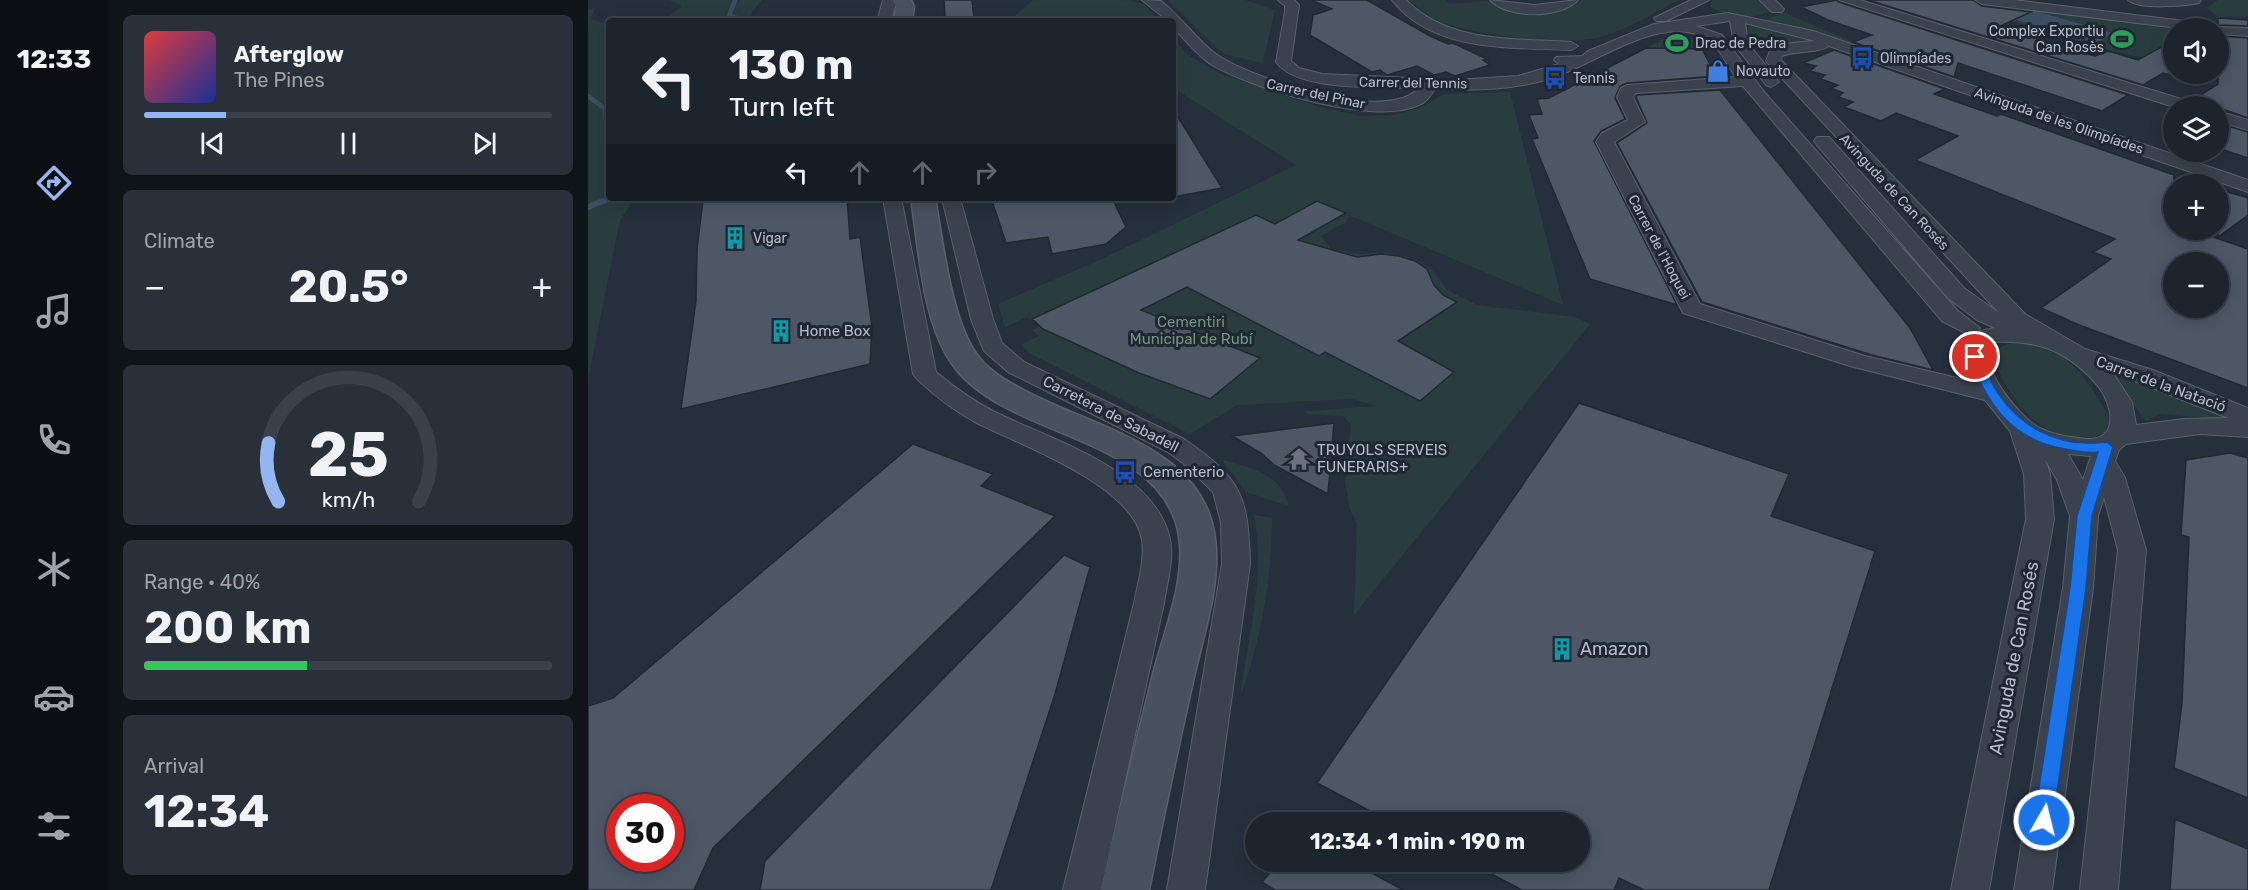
<!DOCTYPE html>
<html lang="en">
<head>
<meta charset="utf-8">
<style>
	:root { --surface:#1c242e; --page:#29303a; --text:#f1f3f6; --muted:#a0a4aa; --line:#3a414a; --accent:#93b5f0 }
	body { margin:0; font-family:Rubik,sans-serif; background:var(--page); color:var(--text); height:100vh; display:flex; flex-direction:column; font-size:22px; white-space:nowrap }
	* { box-sizing:border-box; margin:0 }
	p { font-size:20px; color:var(--muted) }
	.icon { flex:none; width:33px; height:33px; fill:none; stroke:currentColor; stroke-width:2; stroke-linecap:round; stroke-linejoin:round }
	.map { position:relative; flex:1; overflow:hidden }
	.panel { display:flex; flex-direction:column; gap:15px; padding:15px; background:#0f1419; width:480px }
	.panel>* { flex:none }
	.top-card { position:absolute; left:18px; top:18px; width:570px; height:183px; border-radius:6px; box-shadow:0 3px 15px #0003,0 0 0 2px var(--line); background:#1c242e; color:var(--text); overflow:hidden }
	.controls { position:absolute; left:1575px; top:18px; display:grid; gap:12px }
	.controls a { display:grid; place-items:center; width:66px; height:66px; border-radius:50%; background:var(--surface); box-shadow:0 3px 15px #0003,0 0 0 2px var(--line); font-size:30px }
	.speed { position:absolute; left:18px; top:794px; display:flex; gap:12px; font-size:30px; font-weight:700; text-align:center }
	.speed>* { display:grid; place-content:center; width:78px; height:78px; border-radius:50%; background:var(--surface); box-shadow:0 3px 15px #0003,0 0 0 2px var(--line); line-height:1 }
	.speed .limit { border:9px solid #d22; background:#fff; color:#111 }
	.pin { position:absolute; display:grid; place-items:center; width:51px; height:51px; color:#fff; margin:-26px; border:3px solid #fff; border-radius:50%; box-shadow:0 2px 6px #0007 }
	.me { position:absolute; width:66px; margin:-33px; rotate:8deg; stroke-linejoin:round; filter:drop-shadow(0 0 4px #0008) }
	.turn { display:flex; align-items:center; gap:21px; height:126px; padding:0 24px; font-size:27px }
	.turn .icon { width:78px; height:78px; stroke-width:2.5 }
	.turn b { display:block; font-size:42px; line-height:51px }
	.lanes { display:flex; align-items:center; height:57px; padding:0 24px; background:#0003; justify-content:center; gap:30px; direction:ltr }
	.lanes .off { opacity:.35 }
	.big { font-size:45px; font-weight:700; line-height:1.1 }
	.panel .tile { flex:1; display:flex; flex-direction:column; justify-content:center; gap:9px; min-width:0; padding:0 21px; border-radius:9px; background:var(--page) }
	.panel .dial { align-items:center; gap:0 }
	.dial svg { height:156px; overflow:visible; fill:none; stroke:var(--line); stroke-width:7; stroke-linecap:round; text-anchor:middle }
	.dial text { fill:var(--text); stroke:none }
	.song { display:flex; align-items:center; gap:18px }
	.cover { width:72px; height:72px; border-radius:9px; background:linear-gradient(135deg,hsl(0 70% 55%),hsl(230 70% 35%)) }
	.played { height:6px; border-radius:3px; background:linear-gradient(90deg,var(--accent) 20%,var(--line) 20%) }
	.keys { display:flex; justify-content:space-around; direction:ltr }
	.heat { display:flex; justify-content:space-between; align-items:center; font-size:33px; direction:ltr }
	.charge { height:9px; border-radius:4px; background:linear-gradient(90deg,#34c759 40%,var(--line) 0) }
	.trip { position:absolute; left:657px; top:812px; width:345px; height:60px; border-radius:30px; background:var(--surface); box-shadow:0 3px 15px #0003,0 0 0 2px var(--line); font-weight:700; line-height:60px; text-align:center }
	main { display:flex; flex:1; min-height:0 }
	.dock { display:flex; flex-direction:column; width:108px; justify-content:space-around; align-items:center; background:#0b0e12; color:var(--muted) }
	.dock .icon { width:42px; height:42px }
	.dock .on { color:var(--accent) }
	.dock b { font-size:27px; color:var(--text) }
	.map>svg:first-child { display:block }
	.green { fill:#293d3f }
	.water { fill:#3d4d64 }
	.lines { fill:none; stroke-linecap:round; stroke-linejoin:round }
	.stream-far1 { stroke:#3d4d64; stroke-width:4.5 }
	.stream { stroke:#3d4d64; stroke-width:6 }
	.building { fill:#4d5766; stroke:#212934; stroke-width:1.5; fill-rule:evenodd }
	.street-casing { stroke:#58606b; stroke-width:2 }
	.secondary-casing { stroke:#58606b; stroke-width:3 }
	.street { fill:#3a424d; fill-rule:evenodd }
	.secondary { fill:#485160; fill-rule:evenodd }
	.route { fill:#1a73e8; stroke:#114b97; stroke-width:1.5 }
	.labels { text-anchor:middle; dominant-baseline:central; stroke-width:6; stroke-linejoin:round; paint-order:stroke }
	.far-poi-label { font-size:14px; fill:#b6bdc8; stroke:#1f2732; text-anchor:start }
	.far-street-label { font-size:14px; fill:#b6bdc8; stroke:#1f2732 }
	.park-label { font-size:15px; fill:#6f9779; stroke:#1f2732 }
	.poi-label { font-size:15px; fill:#b6bdc8; stroke:#1f2732; text-anchor:start }
	.street-label { font-size:15px; fill:#b6bdc8; stroke:#1f2732 }
	.near-poi-label { font-size:18px; fill:#b6bdc8; stroke:#1f2732; text-anchor:start }
	.near-street-label { font-size:18px; fill:#b6bdc8; stroke:#1f2732 }
</style>
</head>
<body>
<main>
<nav class="dock">
<b>12:33</b>
<svg class="icon on" aria-label="directions" viewBox="0 0 24 24"><path d="M12 3l9 9-9 9-9-9zM9 14v-3h6M13 9l2 2-2 2"/></svg>
<svg class="icon" aria-label="music" viewBox="0 0 24 24"><path d="M9 18V5l10-2v13"/><circle cx="6" cy="18" r="3"/><circle cx="16" cy="16" r="3"/></svg>
<svg class="icon" aria-label="phone" viewBox="0 0 24 24"><path d="M5 4h4l2 5-3 2q2 4 5 5l2-3 5 2v4C11 20 4 13 5 4z"/></svg>
<svg class="icon" aria-label="climate" viewBox="0 0 24 24"><path d="M12 3v18M4 7l16 10M4 17L20 7"/></svg>
<svg class="icon" aria-label="car" viewBox="0 0 24 24"><path d="M5 17H2v-5l4-1 3-4h7l3 4 3 1v5h-3M9 17h6M6 11h13"/><circle cx="7" cy="17" r="2"/><circle cx="17" cy="17" r="2"/></svg>
<svg class="icon" aria-label="filters" viewBox="0 0 24 24"><path d="M4 7h16M4 17h16"/><circle cx="9" cy="7" r="2"/><circle cx="15" cy="17" r="2"/></svg>
</nav>
<section class="panel">
<div class="tile">
<div class="song"><i class="cover"></i><div><b>Afterglow</b><p>The Pines</p></div></div>
<div class="played"></div>
<div class="keys"><svg class="icon" aria-label="previous" viewBox="0 0 24 24"><path d="M18 5L8 12l10 7zM5 5v14"/></svg><svg class="icon" aria-label="pause" viewBox="0 0 24 24"><path d="M8 5v14M16 5v14"/></svg><svg class="icon" aria-label="next" viewBox="0 0 24 24"><path d="M6 5l10 7-10 7zM19 5v14"/></svg></div>
</div>
<div class="tile"><p>Climate</p>
<div class="heat"><a>−</a><b class="big">20.5°</b><a>+</a></div>
</div>
<div class="tile dial"><svg viewBox="0 0 100 80">
<path d="M14 69A42 42 0 1 1 86 69"/>
<path d="M14 69A42 42 0 0 1 9 39" stroke="#93b5f0"/>
<text x="50" y="56" font-size="32" font-weight="700">25</text>
<text x="50" y="72" font-size="11">km/h</text>
</svg></div>
<div class="tile"><p>Range · 40%</p><b class="big">200 km</b><div class="charge"></div></div>
<div class="tile"><p>Arrival</p><b class="big">12:34</b></div>
</section>
<div class="map">
<svg width="1660" height="890" viewBox="0 0 1660 890">
	<rect width="100%" height="100%" fill="#26303d"/>
	<path class="green" d="M81,0H174L157,21H75L94,6Z
		M445,0H538L556,4L571,21H383L427,16Z
		M580,0H657L687,10L675,63L635,54Z
		M821,0H857L861,4L901,1L933,12L969,13L993,0H1091C1066,12 1039,30 1012,37C975,47 876,35 843,17C835,12 828,5 821,0Z
		M1124,0H1173L1182,10C1167,22 1136,17 1122,6Z
		M1364,0L1599,28H1586L1585,64L1520,50L1358,2Z
		M1630,0H1660V16L1630,17L1619,8Z
		M7,8L3,19L21,25V198H47L32,220L0,380V9Z
		M1194,12L1282,49L1178,20Z
		M1164,23L1217,35L1232,43H1208L1183,51L1162,39L1160,28Z
		M585,38L601,56L635,75L728,106L772,116L806,115L831,108L857,94L922,92L975,305L761,215L758,222L733,236L743,249L774,254L798,252L821,257L842,267L859,290L889,305L987,317L1002,324L766,615L769,523L762,509L757,482L763,425L755,416L720,414L717,411L790,406L764,399L649,405L602,434L441,353L433,345L451,336L445,330L452,326L439,317L417,327L410,304L514,259L708,165L590,91H585Z
		M1075,39L1109,40L1114,49L1058,48Z
		M1426,342C1474,341 1500,378 1521,417L1522,423L1518,432C1507,439 1494,439 1482,437C1442,429 1418,393 1405,356L1409,348Z
		M1517,367L1660,422L1572,414L1558,421Z
		M634,460C664,468 692,473 701,506L658,492Z
		M666,515L684,518C684,577 673,642 652,697C660,637 678,575 666,515Z"/>
	<path class="water" d="M1428,10L1447,11L1525,33L1509,43L1415,16Z"/>
	<g class="lines">
		<path class="stream-far1" d="M147,0L141,16L149,18L150,21
			M0,96L17,109L18,121L21,123"/>
		<path class="stream" d="M0,207L23,198"/>
	</g>
	<path class="building" d="M356,0H384L386,18H357Z
		M723,0H779L842,36L860,44L865,43L899,59L895,60L902,65L867,76L858,72L846,75L829,66L799,75L792,70L784,72L722,35L725,15L744,9Z
		M1249,0L1250,2L1540,95L1514,111L1370,63L1366,77L1265,42L1284,35L1240,20L1213,7Z
		M1280,0H1385L1394,6L1443,12L1410,27L1507,56L1520,51L1550,60L1586,40V76L1575,73L1555,85Z
		M1630,18L1660,20V26L1630,25Z
		M1630,36L1660,38V118L1606,99L1630,84Z
		M1058,48L1114,49L1128,76L1039,83L1032,86L1027,98L1037,119L1013,131L1006,141L1089,305L1002,279L944,139L950,138L941,115L954,114L949,99L961,98Z
		M1246,50L1357,89L1346,94L1409,116L1413,114L1586,175V230H1605L1660,249V388L1491,325L1453,308L1523,259L1505,252L1527,239L1327,160L1370,136L1308,113L1293,121L1256,107L1265,102L1250,97L1255,93L1243,88L1250,85L1233,79L1237,75L1222,71L1228,66L1215,63ZM1586,262H1630V308H1586Z
		M1132,90L1322,328L1345,370L1284,355L1114,302L1029,143L1059,123L1048,97L1049,95Z
		M585,109L634,188L585,197Z
		M1630,123L1660,132V158L1630,148Z
		M1630,189L1660,198V215L1630,237Z
		M125,198H259L262,239L272,237L284,327L282,364L93,409L108,301L109,249L115,200Z
		M403,198H524L538,227L518,244L464,254L460,237L418,243Z
		M729,201L758,213L710,240L769,257L793,254L811,256L827,261L839,269L846,285L855,295L869,302L810,341L866,372L832,401L737,352L731,356L599,287L553,310L672,358L622,399L551,373L455,329L444,319L668,215L687,224Z
		M991,403L1201,474L1183,516L1287,551L1181,890H1056L1031,878L1026,890H934L878,861H992V822H803L729,783Z
		M746,423L740,494L686,465L673,453L644,436Z
		M325,444L405,474L393,486L467,516L125,848L106,890H0V706L25,698ZM32,807H82V858H32Z
		M1642,453L1660,458V798L1586,768L1594,703L1601,537L1593,535L1598,460Z
		M476,555L502,567L467,694L403,890H172L177,861Z
		M1587,819L1660,849V890H1582Z
		M692,861H762L815,890H687L674,882Z"/>
	<g class="lines">
		<g class="street-casing">
			<path id="street" d="M295,0H309L303,21H289Z
				M554,0L573,1C595,18 611,44 634,58C671,80 798,124 831,88C794,86 711,93 688,62L697,12V6L690,0H706L711,5L703,61L711,68L734,74L867,80L930,76L971,64L966,60L968,57L994,56L1000,51L1066,24L1140,13L1225,31L1660,180V192L1241,46C1229,54 1208,50 1194,56L1193,60L1437,314L1497,349L1565,370L1660,408V437L1612,434L1538,444L1531,450L1527,461L1537,478L1558,550L1530,890H1492L1530,550L1516,497L1510,516L1505,588L1464,890H1426L1475,588L1482,516L1469,480L1457,459L1462,474L1466,519L1401,890H1363L1438,519L1436,474L1422,431L1397,400L1262,366L1095,313L1008,142L1014,133L1040,120L1029,97L1033,88L1039,85L1148,77C1141,69 1129,44 1122,40C1074,12 1013,61 969,76C932,90 887,91 847,89C844,93 840,100 835,103C793,129 665,89 624,65C609,55 597,40 585,27V21H580ZM1142,21L1146,44L1178,85L1183,87L1191,82L1160,43L1157,23L1227,41L1203,43L1182,51L1178,61L1411,313L1376,288L1241,137H1229L1226,141L1229,145L1360,298L1389,320L1407,328C1371,332 1374,356 1386,382L1277,356L1112,304L1026,142L1057,122L1045,97L1048,93L1155,86L1354,321L1381,335L1389,333L1392,328L1370,311L1177,93L1134,35L1108,26ZM1406,342C1429,341 1452,343 1472,354C1487,362 1500,374 1510,386C1525,405 1532,441 1498,439C1481,437 1465,435 1450,427C1431,416 1385,362 1406,342ZM1524,372L1640,418L1596,419L1548,425L1544,402ZM1480,454L1503,456L1495,480Z
				M804,0H818C862,44 926,38 983,42L990,46L983,50C923,47 845,53 804,0Z
				M902,0L946,5L990,0C972,19 920,19 902,0Z
				M1103,0H1121L1078,21H1068L1066,18Z
				M1172,0H1187L1196,9L1194,12H1184Z
				M1251,0H1272L1606,103L1608,106L1586,107Z
				M1387,0H1426L1620,24L1626,27L1660,28V36L1630,34V28H1590L1394,4Z
				M1540,0H1613L1611,3C1596,6 1551,10 1540,0Z
				M1630,111L1660,120V130L1630,121Z
				M295,198H313L348,372C366,387 384,400 405,411C460,439 567,469 582,539C586,559 579,583 576,603L513,890H475L546,603C550,583 557,560 554,540C545,484 431,445 387,422C365,410 347,396 329,379L325,374Z
				M354,198H372L405,319L414,343L436,362L596,439C654,479 660,495 662,564L617,890H579L634,564L633,522L625,492L595,463L578,451L420,372L396,351L383,319Z"/>
		</g>
		<g class="secondary-casing">
			<path id="secondary" d="M305,0H323L326,7L324,21H306L308,7Z
				M323,198H347C355,242 363,319 389,355C399,369 416,380 432,388C500,427 615,444 627,538C633,585 616,632 606,677C590,748 575,819 561,890H513C529,818 547,746 565,674C576,631 598,581 591,536C575,436 422,439 367,368C334,325 331,250 323,198Z"/>
		</g>
		<use href="#street" class="street"/>
		<use href="#secondary" class="secondary"/>
	</g>
	<path class="route" d="M1387,354C1398,357 1400,376 1405,385C1429,426 1470,449 1519,442L1525,447L1504,516L1498,588L1465,820L1462,827L1456,829L1449,827L1446,820L1482,588L1489,516L1510,452C1499,454 1488,451 1477,449C1423,440 1400,405 1381,357Z"/>
	<defs>
		<g id="stadium-bare" transform="scale(1.8)"><path d="M0-5a6.5 5 0 1 0 0 10a6.5 5 0 1 0 0-10ZM-3.5-1.8h7v3.6h-7Z" fill="#2e9e5b" stroke="#1f2732" stroke-width="2.5" paint-order="stroke"/></g>
		<g id="bus-bare" transform="scale(1.8)"><path d="M-5-6H5V4H4V6H2V4H-2V6H-4V4H-5ZM-3.5-4V0h7V-4ZM-3.5 1.2v1.5H-2V1.2ZM2 1.2v1.5H3.5V1.2Z" fill="#1a4fb4" stroke="#1f2732" stroke-width="2.5" paint-order="stroke"/></g>
		<g id="shop-bare" transform="scale(1.8)"><path d="M-5-2.5h2.3a2.7 3.5 0 0 1 5.4 0H5L5.5 6h-11ZM-1.5-2.5h3a1.5 2.3 0 0 0-3 0Z" fill="#3f7fe0" stroke="#1f2732" stroke-width="2.5" paint-order="stroke"/></g>
		<g id="building-bare" transform="scale(1.8)"><path d="M-4-6H4V6H1V3H-1V6H-4ZM-2.5-4.3h1.7v1.8h-1.7ZM.8-4.3h1.7v1.8H.8ZM-2.5-1h1.7V.8h-1.7ZM.8-1h1.7V.8H.8Z" fill="#0f9aa8" stroke="#1f2732" stroke-width="2.5" paint-order="stroke"/></g>
		<g id="temple-bare" transform="scale(1.8)"><path d="M0-6L5-2H3V0L6.5 2.5H4V6H1.5V3h-3V6H-4V2.5H-6.5L-3 0V-2H-5Z" fill="#6b7280" stroke="#1f2732" stroke-width="2.5" paint-order="stroke"/></g>
	</defs>
	<g fill-rule="evenodd">
		<use href="#stadium-bare" x="1534" y="39"/>
		<use href="#stadium-bare" x="1089" y="43"/>
		<use href="#bus-bare" x="1274" y="58"/>
		<use href="#shop-bare" x="1130" y="71"/>
		<use href="#bus-bare" x="967" y="78"/>
		<use href="#building-bare" x="147" y="238"/>
		<use href="#building-bare" x="193" y="331"/>
		<use href="#temple-bare" x="711" y="459"/>
		<use href="#bus-bare" x="537" y="472"/>
		<use href="#building-bare" x="974" y="649"/>
	</g>
	<g class="labels">
		<g class="far-poi-label">
			<text x="1516" y="31" text-anchor="end">Complex Exportiu<tspan x="1516" dy="16">Can Rosès</tspan></text>
			<text x="1107" y="43">Drac de Pedra</text>
			<text x="1292" y="58">Olimpíades</text>
			<text x="1148" y="71">Novauto</text>
			<text x="985" y="78">Tennis</text>
			<text x="165" y="238">Vigar</text>
		</g>
		<g class="far-street-label">
			<text transform="translate(825 83) rotate(1)">Carrer del Tennis</text>
			<text transform="translate(728 94) rotate(12)">Carrer del Pinar</text>
			<text transform="translate(1471 121) rotate(19)">Avinguda de les Olimpíades</text>
			<text transform="translate(1306 192) rotate(47)">Avinguda de Can Rosés</text>
			<text transform="translate(1071 247) rotate(62)">Carrer de l'Hoquei</text>
		</g>
		<g class="park-label">
			<text x="603" y="322">Cementiri<tspan x="603" dy="17">Municipal de Rubí</tspan></text>
		</g>
		<g class="poi-label">
			<text x="211" y="331">Home Box</text>
			<text x="729" y="450">TRUYOLS SERVEIS<tspan x="729" dy="17">FUNERARIS+</tspan></text>
			<text x="555" y="472">Cementerio</text>
		</g>
		<g class="street-label">
			<text transform="translate(1573 384) rotate(20)">Carrer de la Natació</text>
			<text transform="translate(523 414) rotate(27)">Carretera de Sabadell</text>
		</g>
		<g class="near-poi-label">
			<text x="992" y="649">Amazon</text>
		</g>
		<g class="near-street-label">
			<text transform="translate(1426 658) rotate(-79)">Avinguda de Can Rosés</text>
		</g>
	</g>
</svg>
<div class="controls">
<a><svg class="icon" aria-label="sound" viewBox="0 0 24 24"><path d="M4 9h4l5-4v14l-5-4H4zM17 9q2 3 0 6"/></svg></a>
<a><svg class="icon" aria-label="layers" viewBox="0 0 24 24"><path d="M12 4l9 5-9 5-9-5zM3 14l9 5 9-5"/></svg></a>
<a>+</a>
<a>−</a>
</div>
<div class="speed"><div class="limit">30</div></div>
<div class="pin" style="left:1387px;top:357px;background:#d93025"><svg class="icon" aria-label="arrive" viewBox="0 0 24 24"><path d="M6 21V4h12l-3 4 3 4H6"/></svg></div>
<svg class="me" style="left:1456px;top:820px" viewBox="-20 -20 40 40"><circle r="17" fill="#1a73e8" stroke="#fff" stroke-width="3"/><path d="M0-11L8 9 0 5-8 9z" fill="#fff"/></svg>
<div class="trip">12:34 · 1 min · 190 m</div>
<div class="top-card">
<div class="turn"><svg class="icon" aria-label="left" viewBox="0 0 24 24"><path d="M17 20v-9H6M10 6l-5 5 5 5"/></svg><div><b>130 m</b>Turn left</div></div>
<div class="lanes"><svg class="icon" aria-label="left" viewBox="0 0 24 24"><path d="M17 20v-9H6M10 6l-5 5 5 5"/></svg><svg class="icon off" aria-label="ahead" viewBox="0 0 24 24"><path d="M12 20V5M6 11l6-6 6 6"/></svg><svg class="icon off" aria-label="ahead" viewBox="0 0 24 24"><path d="M12 20V5M6 11l6-6 6 6"/></svg><svg class="icon off" aria-label="right" viewBox="0 0 24 24"><path d="M7 20v-9h11M14 6l5 5-5 5"/></svg></div>
</div>
</div>
</main>
</body>
</html>
